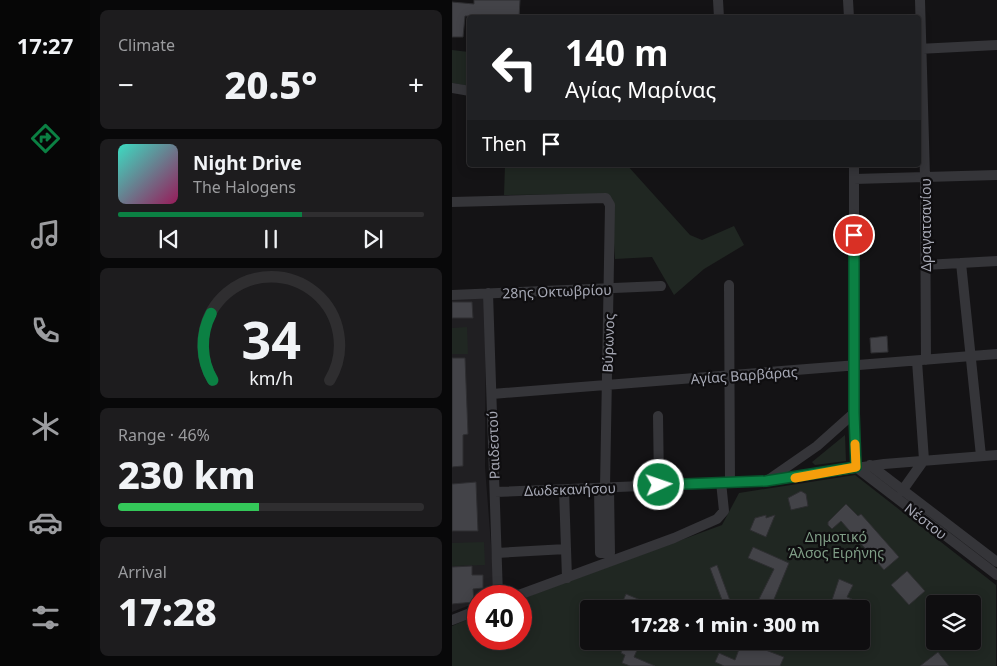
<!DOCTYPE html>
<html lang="en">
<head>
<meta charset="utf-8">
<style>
	:root { --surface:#0f0e10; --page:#1d1c1e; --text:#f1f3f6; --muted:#9b9c9f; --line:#2f2e30; --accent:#0b8043 }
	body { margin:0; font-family:"Noto Sans",sans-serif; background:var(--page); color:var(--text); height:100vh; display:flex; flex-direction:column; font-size:19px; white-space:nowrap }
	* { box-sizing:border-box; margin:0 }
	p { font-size:16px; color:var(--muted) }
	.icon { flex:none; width:28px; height:28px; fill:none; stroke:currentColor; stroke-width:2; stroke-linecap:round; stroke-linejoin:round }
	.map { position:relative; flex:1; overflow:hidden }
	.side { display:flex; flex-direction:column; gap:10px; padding:10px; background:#080809; width:362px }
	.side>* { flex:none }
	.guide { position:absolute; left:15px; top:15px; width:454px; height:152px; border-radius:5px; box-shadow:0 2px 12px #0003,0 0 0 1px var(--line); background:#202124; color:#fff; overflow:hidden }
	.fabs { position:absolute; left:474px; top:595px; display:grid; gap:10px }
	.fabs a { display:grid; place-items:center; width:55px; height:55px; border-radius:5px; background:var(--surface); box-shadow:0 2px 12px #0003,0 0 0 1px var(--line); font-size:25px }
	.speed { position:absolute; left:15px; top:585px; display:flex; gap:10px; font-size:25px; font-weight:700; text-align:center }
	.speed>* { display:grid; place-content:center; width:65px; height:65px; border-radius:50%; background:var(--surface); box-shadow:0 2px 12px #0003,0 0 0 1px var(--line); line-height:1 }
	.speed .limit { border:8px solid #d22; background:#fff; color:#111 }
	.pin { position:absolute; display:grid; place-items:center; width:42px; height:42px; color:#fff; margin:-21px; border:2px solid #fff; border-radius:50%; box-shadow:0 1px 5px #0007 }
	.me { position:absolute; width:55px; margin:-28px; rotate:87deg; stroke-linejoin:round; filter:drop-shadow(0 0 4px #0008) }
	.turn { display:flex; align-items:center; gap:18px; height:105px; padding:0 15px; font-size:22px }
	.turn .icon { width:65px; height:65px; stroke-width:2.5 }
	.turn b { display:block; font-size:35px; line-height:42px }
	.then { display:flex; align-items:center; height:48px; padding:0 15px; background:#0003; gap:10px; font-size:19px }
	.big { font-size:38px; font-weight:800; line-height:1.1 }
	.side .widget { flex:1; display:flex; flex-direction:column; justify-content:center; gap:8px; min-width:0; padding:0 18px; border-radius:8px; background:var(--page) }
	.side .dial { align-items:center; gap:0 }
	.dial svg { height:130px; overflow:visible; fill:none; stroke:var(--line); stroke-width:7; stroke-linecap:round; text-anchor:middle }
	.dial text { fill:var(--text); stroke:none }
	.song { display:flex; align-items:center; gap:15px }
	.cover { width:60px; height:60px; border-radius:8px; background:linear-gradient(135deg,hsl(170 70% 55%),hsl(330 70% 35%)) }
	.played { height:5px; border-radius:2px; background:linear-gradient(90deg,var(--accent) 60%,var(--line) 60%) }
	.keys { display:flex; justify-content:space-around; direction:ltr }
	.heat { display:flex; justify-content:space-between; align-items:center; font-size:28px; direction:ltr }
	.charge { height:8px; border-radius:4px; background:linear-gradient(90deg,#34c759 46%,var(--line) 0) }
	.trip { position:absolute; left:128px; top:600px; width:290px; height:50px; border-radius:5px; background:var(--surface); box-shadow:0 2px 12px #0003,0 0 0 1px var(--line); font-weight:800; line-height:50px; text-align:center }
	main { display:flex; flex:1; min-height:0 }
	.dock { display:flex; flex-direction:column; width:90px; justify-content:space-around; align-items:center; background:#060606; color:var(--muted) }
	.dock .icon { width:35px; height:35px }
	.dock .on { color:var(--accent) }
	.dock b { font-size:22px; color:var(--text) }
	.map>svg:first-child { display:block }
	.built { fill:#201f22 }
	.green { fill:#202722; fill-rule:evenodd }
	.building { fill:#434348; stroke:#2e2e31 }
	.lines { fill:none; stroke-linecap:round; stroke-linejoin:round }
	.minor { stroke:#353539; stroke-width:10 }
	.route-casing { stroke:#07532c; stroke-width:12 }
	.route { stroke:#0b8043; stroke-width:9 }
	.slow { stroke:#f59e0b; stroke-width:9 }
	.labels { text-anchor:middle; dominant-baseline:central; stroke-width:4.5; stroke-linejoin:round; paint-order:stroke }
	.street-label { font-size:14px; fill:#a6a8b4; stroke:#0f0e10 }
	.park-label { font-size:14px; fill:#7f9d86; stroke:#0f0e10 }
</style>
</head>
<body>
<main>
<nav class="dock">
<b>17:27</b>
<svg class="icon on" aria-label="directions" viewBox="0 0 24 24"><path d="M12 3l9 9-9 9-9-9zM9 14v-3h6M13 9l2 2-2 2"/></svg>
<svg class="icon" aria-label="music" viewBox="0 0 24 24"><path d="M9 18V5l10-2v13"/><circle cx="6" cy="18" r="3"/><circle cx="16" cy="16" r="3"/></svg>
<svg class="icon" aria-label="phone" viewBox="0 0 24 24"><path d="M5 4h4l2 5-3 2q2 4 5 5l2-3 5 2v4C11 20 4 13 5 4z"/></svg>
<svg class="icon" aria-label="climate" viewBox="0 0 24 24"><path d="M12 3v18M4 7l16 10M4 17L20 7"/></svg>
<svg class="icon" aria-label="car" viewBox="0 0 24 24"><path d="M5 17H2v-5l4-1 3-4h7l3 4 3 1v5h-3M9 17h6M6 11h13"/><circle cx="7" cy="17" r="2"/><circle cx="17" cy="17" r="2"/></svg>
<svg class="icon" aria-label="filters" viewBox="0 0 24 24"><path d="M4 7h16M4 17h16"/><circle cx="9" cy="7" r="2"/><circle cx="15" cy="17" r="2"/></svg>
</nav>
<section class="side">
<div class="widget"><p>Climate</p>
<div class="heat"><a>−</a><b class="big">20.5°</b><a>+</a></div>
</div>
<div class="widget">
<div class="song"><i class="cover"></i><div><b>Night Drive</b><p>The Halogens</p></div></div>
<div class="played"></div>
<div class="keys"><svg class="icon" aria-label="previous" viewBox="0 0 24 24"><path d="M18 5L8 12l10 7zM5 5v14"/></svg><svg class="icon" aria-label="pause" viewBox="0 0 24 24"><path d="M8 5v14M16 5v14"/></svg><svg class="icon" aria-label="next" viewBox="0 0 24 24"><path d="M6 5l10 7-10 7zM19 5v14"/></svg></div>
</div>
<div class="widget dial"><svg viewBox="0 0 100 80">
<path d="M14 69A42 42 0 1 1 86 69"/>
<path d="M14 69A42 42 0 0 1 13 28" stroke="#0b8043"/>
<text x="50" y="56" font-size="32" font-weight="700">34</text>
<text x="50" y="72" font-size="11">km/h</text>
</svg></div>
<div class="widget"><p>Range · 46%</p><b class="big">230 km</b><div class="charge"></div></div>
<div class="widget"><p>Arrival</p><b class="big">17:28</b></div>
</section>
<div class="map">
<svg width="545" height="666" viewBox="0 0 545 666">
	<rect width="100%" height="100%" fill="#141315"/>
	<path class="built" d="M34,297L33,467L43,596H26V602L0,612V299Z"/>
	<path class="green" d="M0,50L17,52V86L0,83Z
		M53,165H175L238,235L250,240L282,226L292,245L252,269L222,295L200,257L163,259L159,198L155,194L52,195Z
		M15,327L16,354H0V328Z
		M393,435L394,461L363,465L360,462Z
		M403,475L544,585V666H0V626L26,615V639H69V599L270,525L287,493ZM482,604H520V641H482ZM136,609H409V641H136Z
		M32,542L33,565L0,566V543Z"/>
	<path class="building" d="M22,0H68L67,18L13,16L11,37H0V2L22,4Z
		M0,302H20L21,318H0Z
		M435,336L436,352L419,353L418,338Z
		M0,358H13L16,434L11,435V466L0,467Z
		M24,482L26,531H0V484Z
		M349,491L354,494L356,506L339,510L336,498Z
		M394,504L406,516L409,514L447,557L432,570L389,521L380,529L376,525V522Z
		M314,515V518L323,515L314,537L298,530L303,518Z
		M301,547L337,563L318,609H302L322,569L296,558Z
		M265,565L280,606L273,608L258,568Z
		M20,566V575H31V588L21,589L22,602L0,604V567Z
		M455,571L473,591L457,605L439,585Z
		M387,579L401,585L395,597L400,599L395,609H377Z
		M174,594L210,609H184L170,603Z
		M174,641H189L182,657L203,666H178L170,663L173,655L169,653Z
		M290,641H305L303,646L332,657L328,666H272L263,662L267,653L283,660Z
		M486,652L497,666H468Z"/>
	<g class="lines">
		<path class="minor" d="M266,0L267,18
			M396,0L397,18
			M468,0L473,177L474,360
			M466,49L545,45
			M0,88L18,91
			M402,165V413L404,467
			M402,179L545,175
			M0,202L154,198L158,205L153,488
			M509,263L529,456
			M473,265L545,261
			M277,285L278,482
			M36,293L46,596
			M0,295L209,286
			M40,394L545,354
			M206,416L207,485
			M418,465L545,562
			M404,467L545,575
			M316,480L365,446L402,413
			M147,488L148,553H158L157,488
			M112,490L115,578
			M450,491L472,460L465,361
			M43,492L314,481L432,464L545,455
			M45,553L114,549
			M64,596L222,538L265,519L272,511L269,482
			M0,620L26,610"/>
	</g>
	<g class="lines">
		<g class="route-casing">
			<path id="route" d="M207,485L314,481L404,467L402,413V235"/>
		</g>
		<use href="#route" class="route"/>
		<path class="slow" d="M343,478L404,467L403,444"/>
	</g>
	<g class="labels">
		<g class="street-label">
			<text transform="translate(473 225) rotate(-90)">Δραγατσανίου</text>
			<text transform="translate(105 291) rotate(-2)">28ης Οκτωβρίου</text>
			<text transform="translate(156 343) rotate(-88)">Βύρωνος</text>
			<text transform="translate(292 375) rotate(-4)">Αγίας Βαρβάρας</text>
			<text transform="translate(41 445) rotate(-92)">Ραιδεστού</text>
			<text transform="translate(118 489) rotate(-2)">Δωδεκανήσου</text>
			<text transform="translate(474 521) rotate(38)">Νέστου</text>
		</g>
		<g class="park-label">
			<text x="384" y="536">Δημοτικό<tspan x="384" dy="16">Άλσος Ειρήνης</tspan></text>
		</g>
	</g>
</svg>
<div class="fabs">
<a><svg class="icon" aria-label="layers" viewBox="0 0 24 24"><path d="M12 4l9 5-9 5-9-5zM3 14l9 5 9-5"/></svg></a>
</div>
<div class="speed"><div class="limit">40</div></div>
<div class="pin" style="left:402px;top:235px;background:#d93025"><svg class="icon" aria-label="arrive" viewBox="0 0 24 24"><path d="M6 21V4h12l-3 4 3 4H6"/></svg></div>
<svg class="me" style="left:207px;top:485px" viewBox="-20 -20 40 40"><circle r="17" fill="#0b8043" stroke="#fff" stroke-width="3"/><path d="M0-11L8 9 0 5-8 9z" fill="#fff"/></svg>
<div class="trip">17:28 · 1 min · 300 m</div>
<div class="guide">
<div class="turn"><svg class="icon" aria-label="left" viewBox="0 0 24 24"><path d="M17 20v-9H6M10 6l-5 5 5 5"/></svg><div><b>140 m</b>Αγίας Μαρίνας</div></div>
<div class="then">Then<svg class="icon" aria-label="arrive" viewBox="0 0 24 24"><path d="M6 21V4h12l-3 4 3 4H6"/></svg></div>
</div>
</div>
</main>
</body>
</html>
